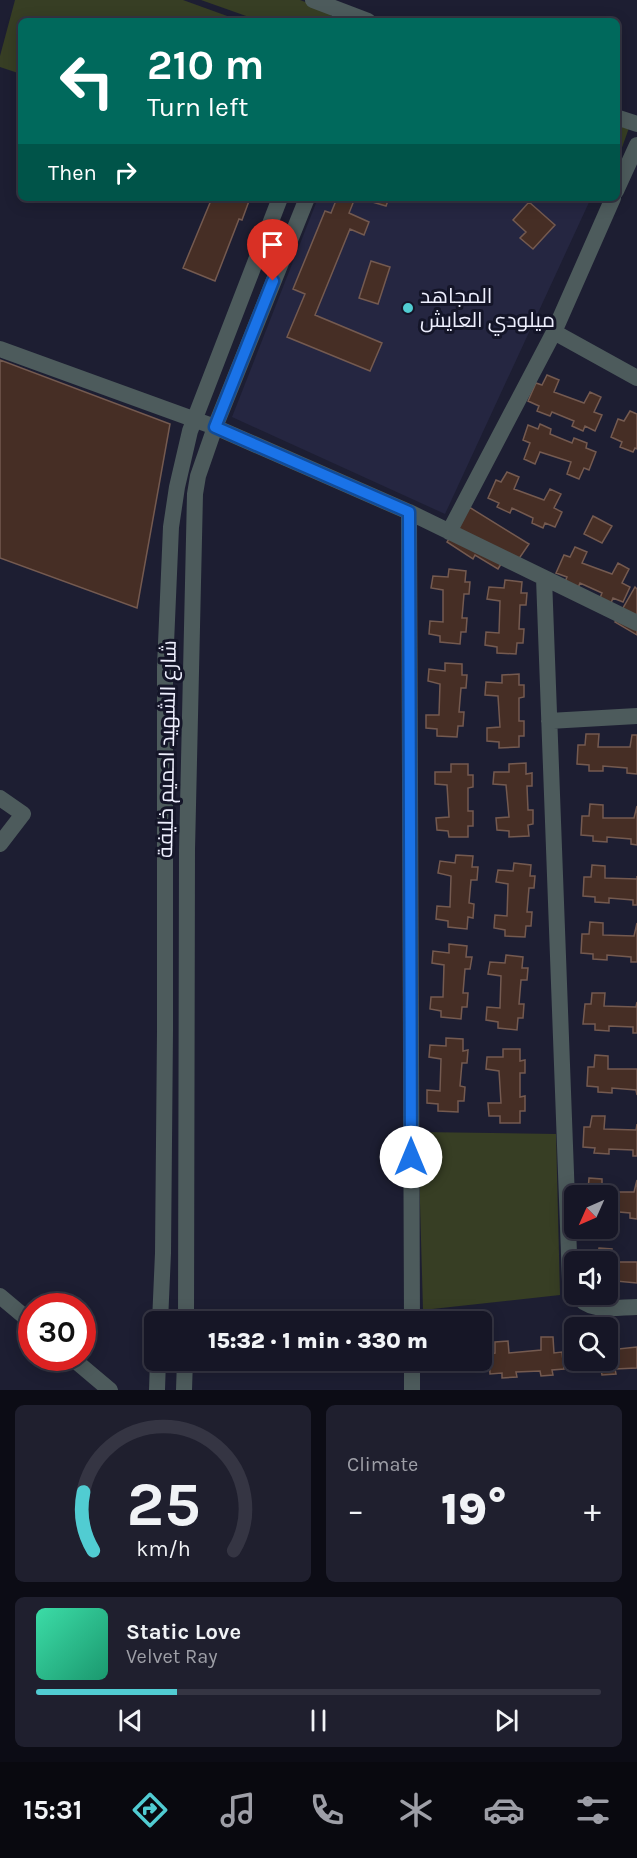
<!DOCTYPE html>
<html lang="en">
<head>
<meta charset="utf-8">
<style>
	:root { --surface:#161626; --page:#1f1f2e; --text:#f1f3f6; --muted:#9e9fa7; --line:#353543; --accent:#51ccd2 }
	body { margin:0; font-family:Karla,Cairo,sans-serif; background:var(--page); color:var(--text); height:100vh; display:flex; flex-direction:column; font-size:22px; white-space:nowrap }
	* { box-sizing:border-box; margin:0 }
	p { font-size:20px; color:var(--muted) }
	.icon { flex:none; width:33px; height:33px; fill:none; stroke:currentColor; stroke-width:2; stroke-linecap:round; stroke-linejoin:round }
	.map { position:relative; height:1390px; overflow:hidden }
	.side { display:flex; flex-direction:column; gap:15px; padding:15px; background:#0c0c15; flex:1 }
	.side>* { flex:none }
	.banner { position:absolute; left:18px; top:18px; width:602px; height:183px; border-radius:9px; box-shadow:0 3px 15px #0003,0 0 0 2px var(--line); background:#00695c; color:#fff; overflow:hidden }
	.needle { width:39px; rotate:225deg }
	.buttons { position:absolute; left:564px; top:1185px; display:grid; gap:12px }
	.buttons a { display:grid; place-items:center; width:54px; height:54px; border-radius:9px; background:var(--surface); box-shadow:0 3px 15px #0003,0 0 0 2px var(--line); font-size:30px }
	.speed { position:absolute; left:18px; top:1293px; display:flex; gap:12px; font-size:30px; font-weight:700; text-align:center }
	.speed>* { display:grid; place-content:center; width:78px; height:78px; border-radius:50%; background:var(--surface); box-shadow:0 3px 15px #0003,0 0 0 2px var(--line); line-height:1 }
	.speed .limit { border:9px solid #d22; background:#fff; color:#111 }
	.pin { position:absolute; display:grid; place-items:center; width:51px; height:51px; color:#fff; margin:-62px -26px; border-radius:50% 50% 50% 0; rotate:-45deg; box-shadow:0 0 6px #0007 }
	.pin .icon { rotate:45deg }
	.me { position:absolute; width:66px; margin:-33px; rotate:0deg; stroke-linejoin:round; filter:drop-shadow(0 0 4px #0008) }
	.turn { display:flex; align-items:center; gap:21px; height:126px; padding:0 30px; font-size:27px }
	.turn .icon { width:78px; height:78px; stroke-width:2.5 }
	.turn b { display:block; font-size:42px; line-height:51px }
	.then { display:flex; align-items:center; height:57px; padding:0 30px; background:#0003; gap:12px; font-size:22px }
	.big { font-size:45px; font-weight:800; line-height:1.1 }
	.side .tile { flex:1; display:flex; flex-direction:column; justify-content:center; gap:9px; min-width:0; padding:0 21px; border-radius:9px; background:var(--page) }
	.side .dial { align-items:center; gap:0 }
	.dial svg { height:156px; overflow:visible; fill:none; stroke:var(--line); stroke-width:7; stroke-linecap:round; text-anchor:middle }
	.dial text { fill:var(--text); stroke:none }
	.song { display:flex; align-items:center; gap:18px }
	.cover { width:72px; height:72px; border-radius:9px; background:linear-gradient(135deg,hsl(160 70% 55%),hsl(160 70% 35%)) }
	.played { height:6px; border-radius:3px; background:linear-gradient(90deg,var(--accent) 25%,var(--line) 25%) }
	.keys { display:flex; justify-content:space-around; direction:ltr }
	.heat { display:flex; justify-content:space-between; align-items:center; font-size:33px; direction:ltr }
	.side .tiles { flex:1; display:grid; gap:15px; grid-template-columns:1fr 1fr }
	.tile:last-child { grid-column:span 2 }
	.trip { position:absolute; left:144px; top:1311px; width:348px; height:60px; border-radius:9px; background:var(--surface); box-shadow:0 3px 15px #0003,0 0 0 2px var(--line); font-weight:800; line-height:60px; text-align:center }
	.menu { display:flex; height:96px; justify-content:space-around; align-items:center; background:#09090f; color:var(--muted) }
	.menu .icon { width:42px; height:42px }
	.menu .current { color:var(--accent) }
	.menu b { font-size:27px; color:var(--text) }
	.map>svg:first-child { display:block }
	.built { fill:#252641 }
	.green { fill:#373e24 }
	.building { fill:#462e25; stroke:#745a50; stroke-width:1.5 }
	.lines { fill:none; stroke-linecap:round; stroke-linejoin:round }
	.minor { stroke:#4d5b5c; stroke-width:16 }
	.route-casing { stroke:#114b97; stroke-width:15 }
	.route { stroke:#1a73e8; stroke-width:10 }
	.poi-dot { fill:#51ccd2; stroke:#141528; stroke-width:2 }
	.labels { text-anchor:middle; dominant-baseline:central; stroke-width:6; stroke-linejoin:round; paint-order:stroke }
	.poi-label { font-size:21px; fill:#eeeffe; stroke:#141528; text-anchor:start }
	.street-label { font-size:21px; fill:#eeeffe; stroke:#141528 }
</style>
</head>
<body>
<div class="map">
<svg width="637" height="1390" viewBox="0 0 637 1390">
	<rect width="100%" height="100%" fill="#1d1e32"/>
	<path class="built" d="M318,198H591L445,514L232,417Z"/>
	<path class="green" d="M15,0H183L241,21H21V74L0,67V56Z
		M201,0H300L332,12L329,21H260Z
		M616,120L630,125L619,156L617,155Z
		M418,1132L556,1134L560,1295L423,1310Z"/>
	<path class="building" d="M212,198H241L249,201L242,220L239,219L215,281L183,268Z
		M337,198H355L349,213L369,222L364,235L350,229L315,315L382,343L370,371L287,337L305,294L293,289L325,211L331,213Z
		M370,198H389L386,206L369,201Z
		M529,202L555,225L533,249L520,238L526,232L513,220Z
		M371,261L390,267L378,304L359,298Z
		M0,360L170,424L137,608L0,558Z
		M547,375L559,380L554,392L584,403L590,392L601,397L594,412L602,415L595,431L585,426L583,431L572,426L574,421L552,412L550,416L537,411L539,406L528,401L536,383L542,385Z
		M630,411L637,414V449L635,448L633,452L620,447L622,442L611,437L618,419L624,421Z
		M540,424L551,429L550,434L572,443L574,438L587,443L586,448L596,452L589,470L584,468L579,479L567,474L571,462L540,452L535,464L524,459L530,443L523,440L528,425L538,429Z
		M507,472L519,477L514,489L544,500L550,489L561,494L554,508L562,512L555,527L545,523L543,528L532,523L533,518L512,508L510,513L497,507L499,503L488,498L496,480L501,482Z
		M469,507L529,544L516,563L506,556L498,569L475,555L473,559L447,542Z
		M593,516L612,526L602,543L584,534Z
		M575,547L587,552L582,563L612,574L618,563L629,569L622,583L630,587L623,602L613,598L611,603L600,598L602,593L580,583L578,588L565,582L567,577L556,573L564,555L570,557Z
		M449,569L466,571L465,582H470L469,594H464L462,618H467L466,632H461L460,644L440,642V636L429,634L430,621L443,622V590L431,588L433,576L448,577Z
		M505,580L522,582L521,593H527L526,605H520L519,629H524L523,643H517L516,654L497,653V647L485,645L486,632L499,633L500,601L487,599L489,587L504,588Z
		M635,587L637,589V635L615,622Z
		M445,663L462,664V675H467L466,688H461L459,712H464L463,726H458L457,737L437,736V729L426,728V715H439L440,684L428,681L429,669L445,671Z
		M519,674V685H524V697L519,698V721H524V736H519V747L499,748V742L487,741V728L500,727L498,696L485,695L486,682L502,683V675Z
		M586,734H599L598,747H630L632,735H637V774L627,773V768L603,766V771H589V765L577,764L578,745H585Z
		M526,763V774L532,773V786H527L528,810H533V824L528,825L529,836L509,837V831L497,830L496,818L509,817L506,785L493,784L494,772H509V764Z
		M451,764H468V775H473V787L468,788V811H473V826H468V837H449L448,831L437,830L436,818L449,817L447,785L435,784V772H451Z
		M590,804L603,805V818H634L637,806V845L631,844V839L607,837V842L593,841V836L581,835L582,816H589Z
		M456,855L473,856L472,867H478L477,880H471L469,903L474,904L473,918L468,917L467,929L448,927V921L436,919L437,906L450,907L451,876L438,873L440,861L455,863Z
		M514,863L531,865L530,876H535L534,888H529L527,912H532L531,926H526L525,937L505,936V930L494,928L495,915L507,916L508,884L496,882L498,870L513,871Z
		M592,865L605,866V878L637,879V876V905H633V900L609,898V903L595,902V897L583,896L584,877H591Z
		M590,922L603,923V935L634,936L637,923V962H631V957L607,955V960L593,959V954L581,953L582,934H589Z
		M449,944L467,946L466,957H472L470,969H465L463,993H468L467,1007H462L461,1019L441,1017V1011L430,1009L431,997H443L444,965L432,963L433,951L449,953Z
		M506,955L523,957L522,968H528L527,980H521L519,1004H524L523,1018H518L517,1030L498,1028V1022L486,1020L487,1007L500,1008L501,976L488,974L490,962L505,963Z
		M592,993H605L604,1006L636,1007L637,1002V1033H633V1027L609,1026V1031L595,1030V1024H583L585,1004H591Z
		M446,1038L463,1039V1051L468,1050L467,1063H462L460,1086L465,1087L464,1101H458V1112L438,1111V1104L427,1103V1090L440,1091L441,1059L429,1057L430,1045L446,1046Z
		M503,1049H520V1061L525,1060V1073H520V1097L525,1096V1111H520V1123H500V1116H489L488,1103H501L499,1071L486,1069L487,1057H503Z
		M595,1055L608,1056V1069H637V1095L636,1090L612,1088V1093L598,1092V1087L587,1086L588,1067H594Z
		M592,1116H605L604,1129L636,1130L637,1124V1156H633V1150L609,1149V1154L594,1153L595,1148L583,1147L584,1127H590Z
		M589,1178L602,1179V1192H634L637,1180V1219L630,1218V1213L608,1211V1196H581L582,1190H588Z
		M599,1248L612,1249L611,1262H637V1283L616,1281V1286H608V1262H591V1260H597Z
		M541,1337H553L554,1353L562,1352L564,1369L552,1370L553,1375L541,1376L540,1371L516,1372L517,1377L502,1378V1373L490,1374L489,1354L495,1353V1342L508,1341L509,1353L541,1350Z
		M608,1340L609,1350L637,1347V1368L615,1369L616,1374L602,1375L601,1370H590L589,1360H608Z"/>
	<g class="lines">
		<path class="minor" d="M313,0L368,21
			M616,117L637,124
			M616,191L637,145
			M554,332L637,378
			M0,349L215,427L409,512L637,623
			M409,512L412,1322
			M449,532L554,332L613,198
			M544,578L570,1281L574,1291
			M549,721L637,716
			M0,798L23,814L0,844
			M576,1294C588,1314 617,1307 637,1307
			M0,1296L32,1323
			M160,1322L163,1253L165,1031V667L171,527L177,487L190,431L280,198
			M186,1322L187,850L195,494L198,476L215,427L307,198
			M72,1358L110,1390
			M412,1360V1390
			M157,1390L158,1360
			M184,1390L185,1360"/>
	</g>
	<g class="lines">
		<g class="route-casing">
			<path id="route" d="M273,281L215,427L409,512L411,1157"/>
		</g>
		<use href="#route" class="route"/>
	</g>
	<circle class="poi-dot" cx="408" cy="308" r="6"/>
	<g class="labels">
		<g class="poi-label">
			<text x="420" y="296">المجاهد<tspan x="420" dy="24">ميلودي العايش</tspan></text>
		</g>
		<g class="street-label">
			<text transform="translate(167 749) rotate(-89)">شارع الشهيد احميم خليفة</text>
		</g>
	</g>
</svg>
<div class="buttons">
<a><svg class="needle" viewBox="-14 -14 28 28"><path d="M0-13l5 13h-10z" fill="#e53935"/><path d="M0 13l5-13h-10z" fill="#9e9fa7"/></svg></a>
<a><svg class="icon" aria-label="sound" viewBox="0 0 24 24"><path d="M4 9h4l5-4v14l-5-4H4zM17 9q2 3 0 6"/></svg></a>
<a><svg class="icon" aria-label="search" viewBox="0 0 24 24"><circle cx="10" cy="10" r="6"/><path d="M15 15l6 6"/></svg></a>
</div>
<div class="speed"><div class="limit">30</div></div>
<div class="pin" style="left:273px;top:281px;background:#d93025"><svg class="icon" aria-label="arrive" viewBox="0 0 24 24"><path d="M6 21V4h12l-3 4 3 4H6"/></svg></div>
<svg class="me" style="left:411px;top:1157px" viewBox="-20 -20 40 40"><circle r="19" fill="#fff"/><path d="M0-13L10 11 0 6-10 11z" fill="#1a73e8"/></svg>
<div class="trip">15:32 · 1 min · 330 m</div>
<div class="banner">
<div class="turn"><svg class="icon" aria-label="left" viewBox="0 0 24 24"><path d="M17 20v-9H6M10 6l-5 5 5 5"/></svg><div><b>210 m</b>Turn left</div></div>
<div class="then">Then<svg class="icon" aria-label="right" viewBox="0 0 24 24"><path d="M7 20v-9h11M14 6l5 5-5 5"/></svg></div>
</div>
</div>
<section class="side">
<div class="tiles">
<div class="tile dial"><svg viewBox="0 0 100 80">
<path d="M14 69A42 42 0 1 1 86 69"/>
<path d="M14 69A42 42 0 0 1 9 39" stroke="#51ccd2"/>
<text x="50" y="56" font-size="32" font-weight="700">25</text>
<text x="50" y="72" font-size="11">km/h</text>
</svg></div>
<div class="tile"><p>Climate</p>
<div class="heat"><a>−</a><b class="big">19°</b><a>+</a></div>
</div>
<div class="tile">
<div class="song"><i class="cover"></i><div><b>Static Love</b><p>Velvet Ray</p></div></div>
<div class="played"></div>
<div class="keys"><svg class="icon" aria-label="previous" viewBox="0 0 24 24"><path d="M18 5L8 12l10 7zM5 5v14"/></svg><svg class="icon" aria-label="pause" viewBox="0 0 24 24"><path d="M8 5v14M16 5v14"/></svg><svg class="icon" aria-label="next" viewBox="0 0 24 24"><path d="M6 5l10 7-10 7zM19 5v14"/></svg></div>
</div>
</div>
</section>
<nav class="menu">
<b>15:31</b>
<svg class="icon current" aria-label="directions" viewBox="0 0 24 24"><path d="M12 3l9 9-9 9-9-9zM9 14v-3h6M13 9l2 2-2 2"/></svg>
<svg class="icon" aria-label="music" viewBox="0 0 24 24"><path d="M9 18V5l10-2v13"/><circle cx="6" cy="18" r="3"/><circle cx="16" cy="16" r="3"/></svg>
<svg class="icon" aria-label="phone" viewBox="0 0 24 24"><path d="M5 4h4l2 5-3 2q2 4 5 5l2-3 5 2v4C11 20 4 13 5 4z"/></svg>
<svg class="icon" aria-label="climate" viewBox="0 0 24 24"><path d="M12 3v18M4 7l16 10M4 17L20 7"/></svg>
<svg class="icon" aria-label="car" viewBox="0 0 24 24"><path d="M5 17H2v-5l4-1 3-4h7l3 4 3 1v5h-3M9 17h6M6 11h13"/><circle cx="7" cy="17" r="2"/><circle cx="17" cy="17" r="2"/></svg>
<svg class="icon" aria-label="filters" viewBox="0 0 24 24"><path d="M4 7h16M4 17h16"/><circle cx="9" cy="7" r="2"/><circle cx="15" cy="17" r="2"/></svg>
</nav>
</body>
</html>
